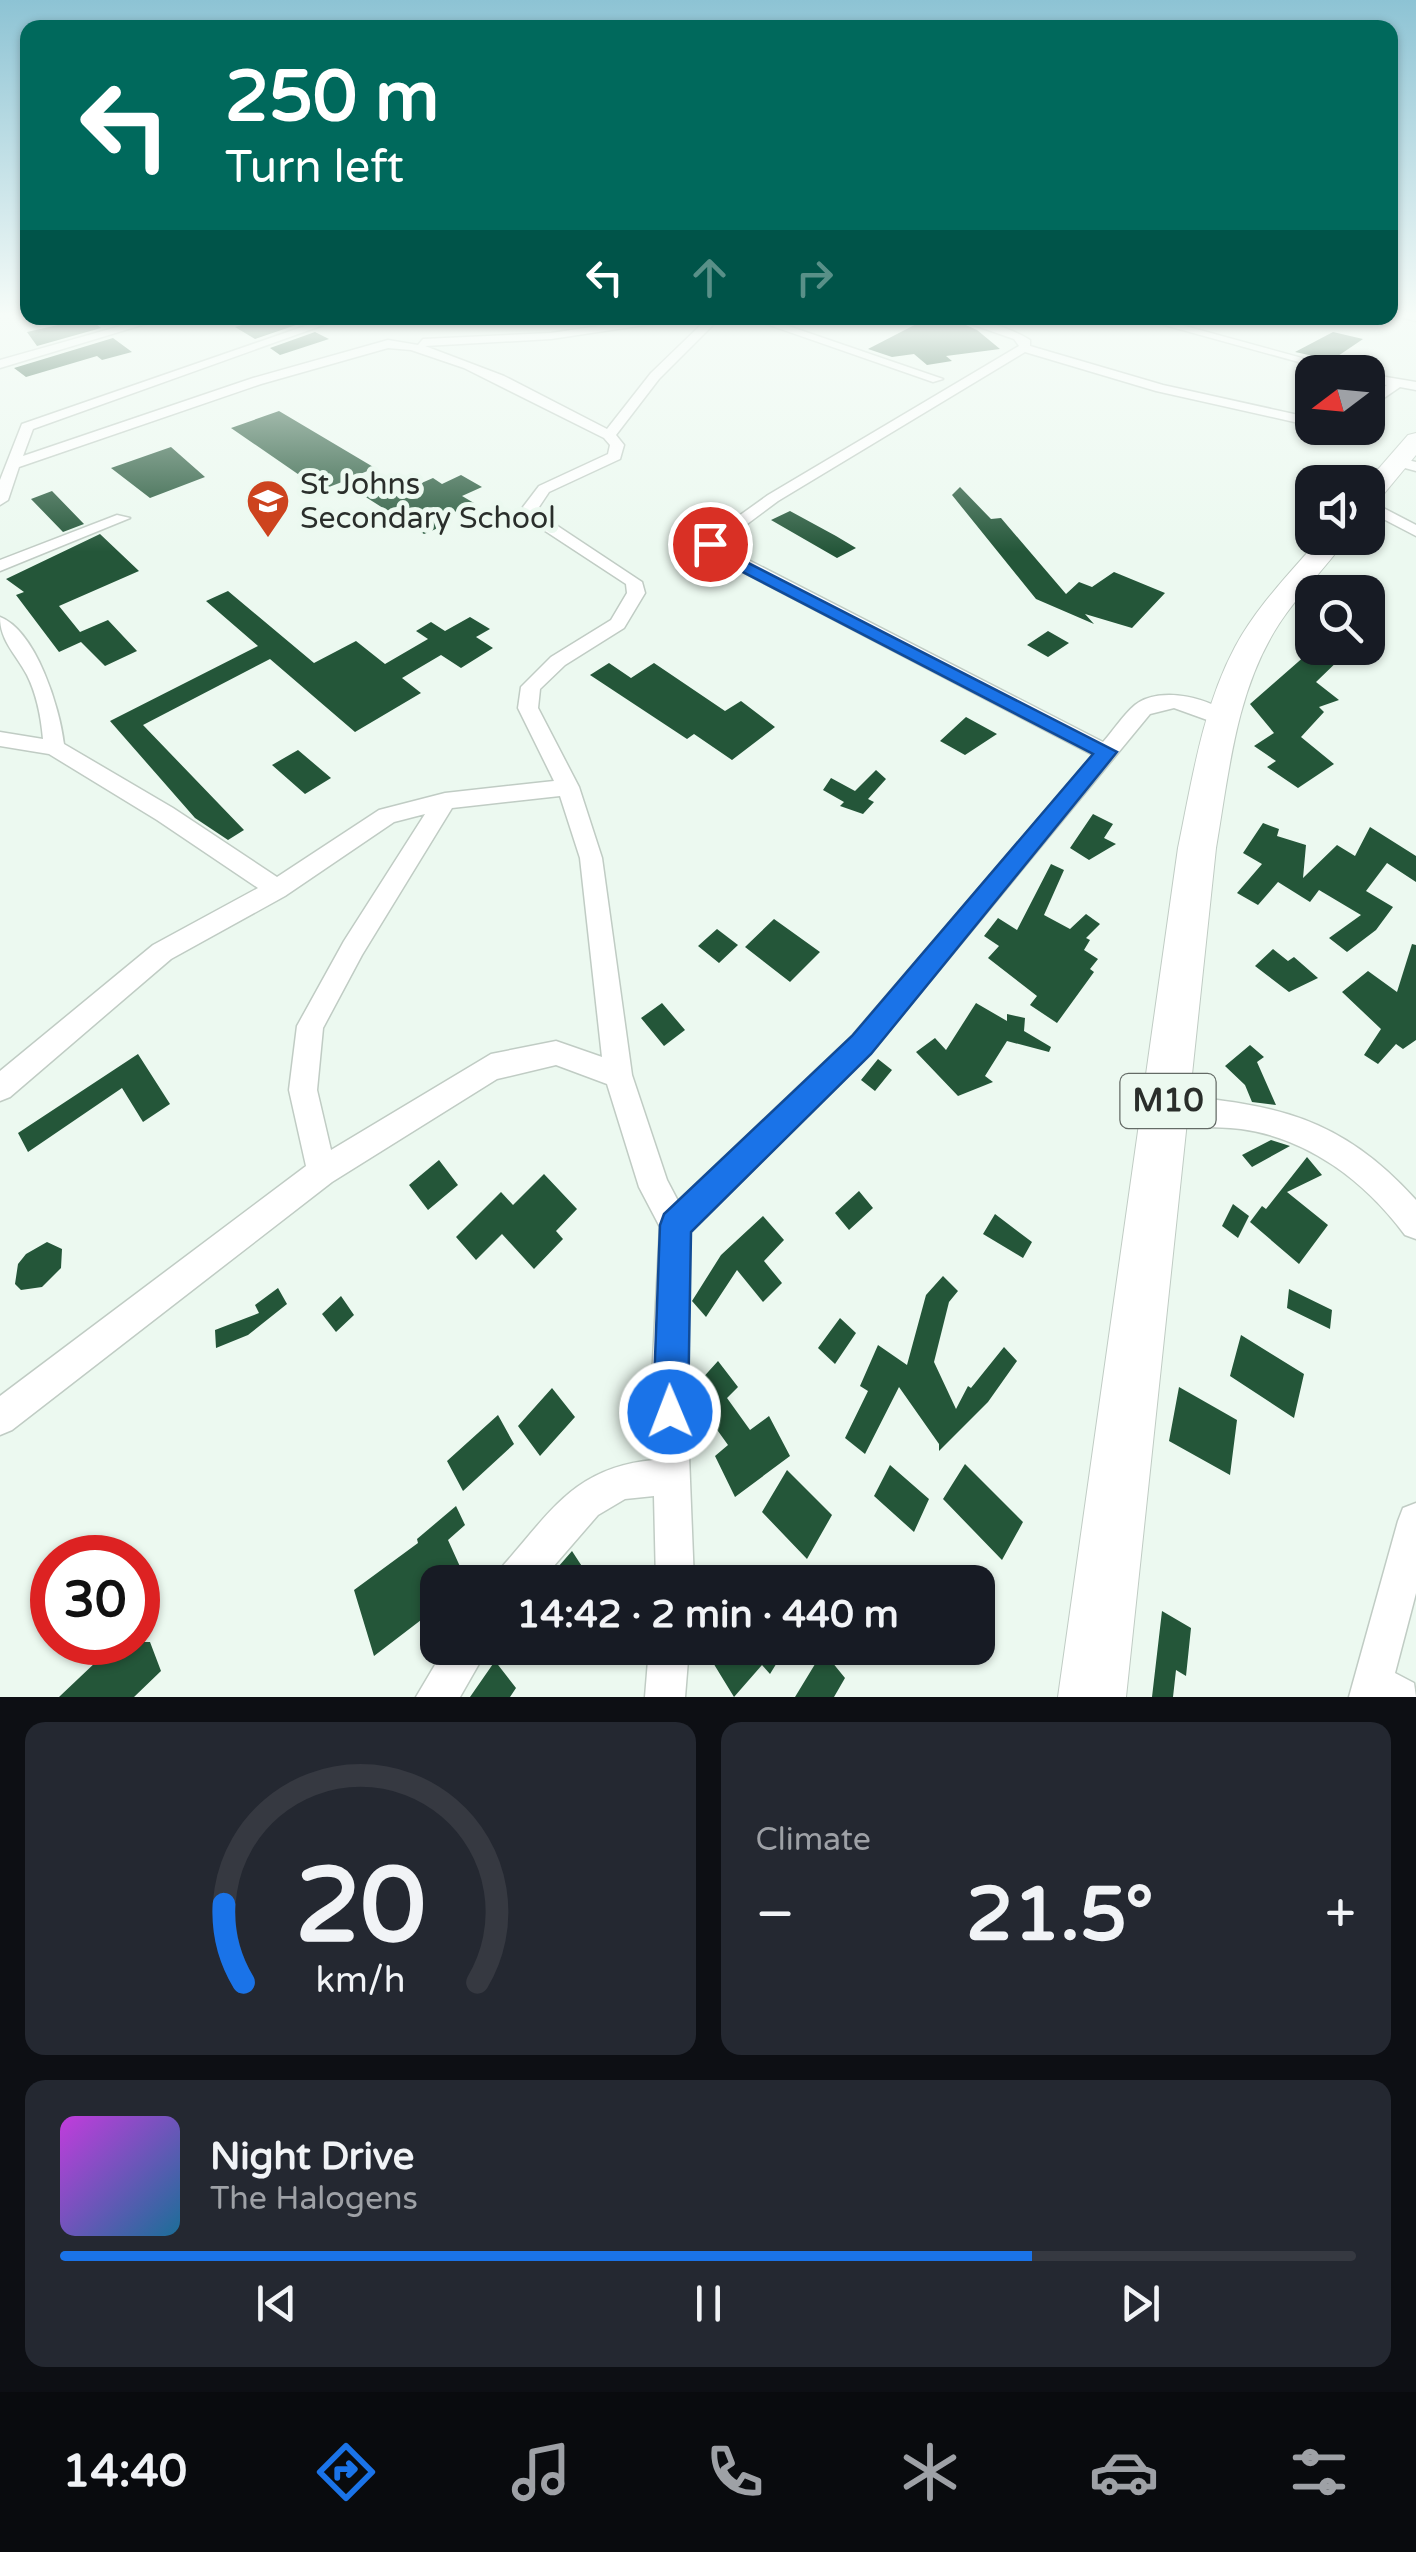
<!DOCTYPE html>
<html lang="en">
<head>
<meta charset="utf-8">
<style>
	:root { --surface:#171b24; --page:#242831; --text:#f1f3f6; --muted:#9ea1a6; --line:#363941; --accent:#1a73e8 }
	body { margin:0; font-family:"Varela Round",sans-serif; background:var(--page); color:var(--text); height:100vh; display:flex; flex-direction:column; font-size:38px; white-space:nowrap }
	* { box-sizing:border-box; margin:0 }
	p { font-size:32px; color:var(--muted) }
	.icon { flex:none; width:55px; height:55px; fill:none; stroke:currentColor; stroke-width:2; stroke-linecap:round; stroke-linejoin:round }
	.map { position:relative; height:1697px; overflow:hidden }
	.drawer { display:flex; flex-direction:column; gap:25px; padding:25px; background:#0d0f14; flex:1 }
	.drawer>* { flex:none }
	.banner { position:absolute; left:20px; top:20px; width:1378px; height:305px; border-radius:20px; box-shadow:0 2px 8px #0004; background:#00695c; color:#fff; overflow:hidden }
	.needle { width:65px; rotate:254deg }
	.fabs { position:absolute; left:1295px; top:355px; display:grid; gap:20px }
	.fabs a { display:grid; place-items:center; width:90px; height:90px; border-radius:20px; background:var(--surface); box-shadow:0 2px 8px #0004; font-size:50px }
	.speed { position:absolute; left:30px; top:1535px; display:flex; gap:20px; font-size:50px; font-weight:700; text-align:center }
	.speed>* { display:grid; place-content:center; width:130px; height:130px; border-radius:50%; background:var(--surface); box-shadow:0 2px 8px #0004; line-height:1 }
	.speed .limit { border:15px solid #d22; background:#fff; color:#111 }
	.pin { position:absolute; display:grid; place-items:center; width:85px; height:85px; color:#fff; margin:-42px; border:5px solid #fff; border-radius:50%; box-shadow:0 2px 10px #0007 }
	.me { position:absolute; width:110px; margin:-55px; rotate:359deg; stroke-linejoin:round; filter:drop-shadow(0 0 8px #0008) }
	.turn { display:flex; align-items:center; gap:35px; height:210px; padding:0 40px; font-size:45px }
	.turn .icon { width:130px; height:130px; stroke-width:2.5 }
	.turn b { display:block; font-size:70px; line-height:85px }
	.lanes { display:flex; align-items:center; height:95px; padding:0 40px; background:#0003; justify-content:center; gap:50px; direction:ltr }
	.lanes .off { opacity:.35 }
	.big { font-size:75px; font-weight:700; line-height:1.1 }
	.drawer .widget { flex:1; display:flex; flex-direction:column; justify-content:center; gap:15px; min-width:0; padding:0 35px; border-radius:20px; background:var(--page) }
	.drawer .dial { align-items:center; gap:0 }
	.dial svg { height:260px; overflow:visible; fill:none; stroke:var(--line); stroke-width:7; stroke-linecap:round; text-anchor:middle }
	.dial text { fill:var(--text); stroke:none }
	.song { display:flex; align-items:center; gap:30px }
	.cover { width:120px; height:120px; border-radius:15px; background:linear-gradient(135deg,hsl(290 70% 55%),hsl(200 70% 35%)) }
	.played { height:10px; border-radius:5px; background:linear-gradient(90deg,var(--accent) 75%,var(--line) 75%) }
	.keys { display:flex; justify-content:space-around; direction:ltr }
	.heat { display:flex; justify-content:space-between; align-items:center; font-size:55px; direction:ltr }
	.drawer .tiles { flex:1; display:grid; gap:25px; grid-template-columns:1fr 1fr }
	.widget:last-child { grid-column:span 2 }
	.trip { position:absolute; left:420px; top:1565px; width:575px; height:100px; border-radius:20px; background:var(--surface); box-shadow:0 2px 8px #0004; font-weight:700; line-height:100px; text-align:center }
	.tab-bar { display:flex; height:160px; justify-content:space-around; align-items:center; background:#090b0e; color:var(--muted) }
	.tab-bar .icon { width:70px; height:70px }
	.tab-bar .active { color:var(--accent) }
	.tab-bar b { font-size:45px; color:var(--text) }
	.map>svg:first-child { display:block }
	.building { fill:#245639 }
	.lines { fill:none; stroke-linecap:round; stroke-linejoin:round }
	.minor-casing { stroke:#c0ccc4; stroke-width:3 }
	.primary-casing { stroke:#c0ccc4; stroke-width:2 }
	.minor { fill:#fff; fill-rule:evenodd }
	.primary { fill:#fff; fill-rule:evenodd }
	.route { fill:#1a73e8; stroke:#114b97; stroke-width:2.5 }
	.labels { text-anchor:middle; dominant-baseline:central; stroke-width:10; stroke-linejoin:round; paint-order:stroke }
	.far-poi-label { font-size:30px; fill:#2a2e2b; stroke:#ecf9f0; text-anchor:start }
	.shield { fill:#ecf9f0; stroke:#646b66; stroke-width:2.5 }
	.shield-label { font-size:32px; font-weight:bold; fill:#2a2e2b }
</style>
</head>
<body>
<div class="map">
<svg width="1416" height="1697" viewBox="0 0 1416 1697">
	<rect width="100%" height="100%" fill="#ecf9f0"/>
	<path class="building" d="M89,318L101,328L37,346L27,332Z
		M268,318H286L299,324L255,339L235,327Z
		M928,318H950L977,330L1000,349L946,356L952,361L927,365L914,354L892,357L868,349Z
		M315,332L329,339L280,355L270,348Z
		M1333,332L1363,339L1332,360L1295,352Z
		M113,338L132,352L102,360L97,356L26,377L14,368Z
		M279,411L375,468L360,474L394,495L433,478L442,484L461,475L482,487L462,496L474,503L435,521L443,526L424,534L342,482L321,490L231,428Z
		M171,447L205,477L150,498L111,468Z
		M960,487L991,519L1001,518L1066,594L1079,582L1092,587L1114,572L1165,593L1132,628L1085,614L1094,624L1036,599L952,495Z
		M52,491L84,524L63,532L31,499Z
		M790,511L836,536L856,548L837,558L771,520Z
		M100,534L139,571L59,606L80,632L108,620L137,651L105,666L81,642L59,652L16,595L24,592L6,579Z
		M228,591L314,663L356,641L385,664L428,639L416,631L431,622L445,631L470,617L490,629L476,637L493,648L461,668L441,655L402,678L421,693L355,732L270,659L143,725L244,830L228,840L195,818L110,721L258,646L206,601Z
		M1048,631L1069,643L1048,657L1027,645Z
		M1314,648H1331L1345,654L1316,682L1339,700L1319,707L1324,712L1301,737L1334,764L1298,788L1267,767L1276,761L1254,746L1274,733L1250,704Z
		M609,663L631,678L654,663L725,711L741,701L775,727L732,760L694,734L687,739L590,675Z
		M966,717L997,734L965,755L940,741Z
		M298,750L331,778L305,794L272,765Z
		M876,770L886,779L868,799L874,802L863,814L840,806L844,802L823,790L831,778L855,791Z
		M1093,814L1113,824L1104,838L1116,844L1089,860L1070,848Z
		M1263,823L1279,829L1277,836L1306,845L1303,878L1337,845L1355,856L1370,827L1416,856V882L1387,863L1366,891L1393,907L1376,930L1347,952L1329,938L1361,915L1319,890L1310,902L1278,882L1258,905L1237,893L1262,864L1243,853Z
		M1051,864L1064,870L1044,915L1070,929L1086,914L1100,924L1086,938L1090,940L1084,950L1098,959L1090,969L1094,972L1057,1023L1030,1005L1037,996L988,958L999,946L984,936L998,918L1017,930Z
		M774,919L820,952L790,982L745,947Z
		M717,929L738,945L719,963L698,946Z
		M1412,944L1416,945V1040L1403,1049L1396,1044L1378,1064L1364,1055L1381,1029L1342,992L1368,971L1397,992Z
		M1273,949L1288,961L1294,957L1318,978L1289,992L1255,966Z
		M662,1003L685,1030L664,1046L641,1018Z
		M976,1003L1007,1021V1014L1025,1018L1024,1031L1051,1047L1049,1052L1007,1041L985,1076L993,1082L958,1096L916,1052L935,1038L946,1050Z
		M1250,1045L1264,1057L1257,1062L1276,1105L1252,1102L1245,1085L1225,1066Z
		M138,1054L170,1104L143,1122L122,1088L28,1152L18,1133Z
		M878,1059L892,1070L875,1091L861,1080Z
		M1271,1140L1290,1146L1252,1167L1242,1155Z
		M1307,1157L1322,1175L1287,1192L1328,1225L1299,1264L1250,1222L1262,1206L1266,1209Z
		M439,1160L458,1185L428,1210L409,1185Z
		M544,1174L577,1209L556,1231L563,1239L534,1269L502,1234L476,1260L456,1237L501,1192L513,1205Z
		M859,1191L873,1208L849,1230L835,1213Z
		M1233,1204L1249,1216L1238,1238L1222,1226Z
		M995,1214L1032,1242L1023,1258L983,1234Z
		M763,1216L784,1240L764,1261L782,1283L763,1302L737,1270L706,1317L692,1301L721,1255Z
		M47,1242L62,1249L61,1268L42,1287L21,1290L15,1284L18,1264L26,1254Z
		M943,1276L958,1291L949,1302L934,1362L956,1409L968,1386L971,1388L1004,1347L1017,1361L988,1402L939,1451V1444L899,1387L865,1454L845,1438L868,1391L860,1386L878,1345L907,1365L926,1295Z
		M278,1288L287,1304L248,1335L216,1348L215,1330L259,1313L255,1305Z
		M1289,1289L1332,1310L1330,1329L1287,1308Z
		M341,1296L354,1315L336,1332L322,1314Z
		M840,1318L856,1333L835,1364L818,1348Z
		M1241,1335L1304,1374L1294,1418L1230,1376Z
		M718,1361L738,1387L727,1398L750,1430L769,1416L790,1456L735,1497L715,1456L728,1445L690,1392Z
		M1179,1387L1237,1420L1230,1475L1169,1441Z
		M552,1388L575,1417L540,1456L518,1426Z
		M498,1415L514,1444L463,1491L447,1461Z
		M965,1464L1023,1522L1002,1560L943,1499Z
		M890,1465L929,1499L914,1532L874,1496Z
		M787,1470L832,1515L807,1559L762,1512Z
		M456,1506L465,1525L448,1540L467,1582H438V1607L374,1656L354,1590L418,1543L417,1539Z
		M572,1551L585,1571L575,1582H545Z
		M1162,1611L1191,1628L1186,1676L1176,1670L1173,1697H1152Z
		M117,1642H150L161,1671L134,1697H59Z
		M704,1648H786L770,1674L762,1665L734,1697Z
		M823,1651L845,1678L834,1697H795Z
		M495,1661L516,1688L510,1697H470Z"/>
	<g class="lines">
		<g class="minor-casing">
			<path id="minor" d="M1393,314L1416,315V321L1395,316Z
				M149,318H165L0,368V360Z
				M328,318H343L33,429L23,456L253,378L388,340L418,345L423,339L551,333L653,318H677L672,321L551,339L425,346L504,376L607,429L651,373L708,318H720L659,379L616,435L624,445L620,459L549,492L539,507L544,517L642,582L645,593L624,628L565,665L540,689L538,708L579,787L602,858L632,1075L667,1180L678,1201L852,1036L1093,755L712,556L702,544L704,541L768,495L1019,346L1014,339L954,318C978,318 1009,327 1030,340V346L1163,385L1312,418V426L1156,391L1025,352L778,501L719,545L1103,742C1113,731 1123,715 1135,705C1160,685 1214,698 1234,719L1224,726L1174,708L1150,714L870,1054L690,1232L686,1379L694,1582H656L654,1496L625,1499L598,1515L540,1582H496L501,1568C550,1513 574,1467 654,1460L652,1379L660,1227L639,1187L607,1084L556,1065L497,1079L332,1182L12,1430L0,1435V1396L306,1166L289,1090L297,1026L344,941L425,814L394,822L285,896L171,959L10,1097L0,1101V1071L153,945L258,888L157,820L49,754L0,746V732L43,739C41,717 37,695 27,675C16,654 0,641 0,617C36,631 60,708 64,744L173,808L277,877L379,810L445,793L554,781L518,708L521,687L551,657L611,620L627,593L626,584L533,523L523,507L539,486L608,454L610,445L604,438L464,368L411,350L388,348L261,384L19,467L8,500L0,505V480L22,424ZM560,796L580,858L602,1057L556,1041L491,1054L331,1150L317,1090L323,1028L362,955L452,808Z
				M749,318H765L943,379L933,382Z
				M1139,318H1156L1353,372H1335Z
				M1368,374L1416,382V390L1400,387L1368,409V399L1387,385L1368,382Z
				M1399,458L1416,462V471L1394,465V459Z
				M1368,500L1416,525V536L1368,511Z
				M117,515L130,518L0,571V560Z
				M1167,1095C1275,1104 1340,1116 1416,1200V1239L1405,1235C1365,1181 1308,1138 1241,1129C1214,1126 1182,1129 1157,1119L1153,1109L1157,1099Z
				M1416,1503V1593L1395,1673L1414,1683L1416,1697H1349L1398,1521L1403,1508Z
				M445,1648H488L460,1697H416Z
				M649,1648H689L685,1697H645Z"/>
		</g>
		<g class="primary-casing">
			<path id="primary" d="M1416,433V455L1377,502L1368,504L1367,482L1408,435Z
				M1320,538H1347C1326,568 1299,593 1279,624C1236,690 1229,772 1216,848L1126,1697H1058L1178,848C1192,781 1202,709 1235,647C1257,606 1290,573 1320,538Z"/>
		</g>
		<use href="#minor" class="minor"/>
		<use href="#primary" class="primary"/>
	</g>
	<linearGradient id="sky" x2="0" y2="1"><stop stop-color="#8dc3d4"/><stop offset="0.57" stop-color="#f6fcf8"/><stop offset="1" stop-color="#f6fcf8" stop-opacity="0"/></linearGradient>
	<rect width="1416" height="552" fill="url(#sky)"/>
	<path class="route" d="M704,541H715L723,550L1117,752L871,1054L691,1232L688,1412L683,1424L670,1429L658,1424L653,1412L660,1225L664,1214L852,1036L1093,754L712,556L701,544Z"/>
	<defs>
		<g id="school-pin" transform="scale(2.25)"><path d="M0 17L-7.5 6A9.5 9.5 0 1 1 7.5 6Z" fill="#cd431e" stroke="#ecf9f0"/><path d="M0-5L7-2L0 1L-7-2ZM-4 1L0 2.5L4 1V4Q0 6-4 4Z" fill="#fff"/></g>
	</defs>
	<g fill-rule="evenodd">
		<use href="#school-pin" x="268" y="501"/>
	</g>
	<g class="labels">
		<g class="far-poi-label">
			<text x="300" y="484">St Johns<tspan x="300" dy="34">Secondary School</tspan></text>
		</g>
		<rect class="shield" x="1120.5" y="1074" width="95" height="54" rx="8"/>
		<g class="shield-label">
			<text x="1168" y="1101">M10</text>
		</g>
	</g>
</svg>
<div class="fabs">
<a><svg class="needle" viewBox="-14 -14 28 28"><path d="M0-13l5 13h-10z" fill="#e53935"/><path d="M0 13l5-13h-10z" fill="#9ea1a6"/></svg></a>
<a><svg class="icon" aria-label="sound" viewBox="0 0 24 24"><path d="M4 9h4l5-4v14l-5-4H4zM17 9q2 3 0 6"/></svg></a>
<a><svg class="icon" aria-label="search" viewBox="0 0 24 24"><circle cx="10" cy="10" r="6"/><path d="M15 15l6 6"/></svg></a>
</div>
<div class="speed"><div class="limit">30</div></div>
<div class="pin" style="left:710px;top:544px;background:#d93025"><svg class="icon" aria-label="arrive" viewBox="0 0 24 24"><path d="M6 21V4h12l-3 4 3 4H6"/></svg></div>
<svg class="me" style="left:670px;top:1412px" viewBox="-20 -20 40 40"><circle r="17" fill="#1a73e8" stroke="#fff" stroke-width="3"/><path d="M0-11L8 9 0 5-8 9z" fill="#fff"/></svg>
<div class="trip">14:42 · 2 min · 440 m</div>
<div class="banner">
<div class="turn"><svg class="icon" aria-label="left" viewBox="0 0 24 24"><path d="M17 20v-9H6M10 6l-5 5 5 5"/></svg><div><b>250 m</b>Turn left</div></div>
<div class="lanes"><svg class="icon" aria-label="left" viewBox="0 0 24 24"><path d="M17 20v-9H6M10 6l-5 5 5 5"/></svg><svg class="icon off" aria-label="ahead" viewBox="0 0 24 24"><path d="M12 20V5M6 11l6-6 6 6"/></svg><svg class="icon off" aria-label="right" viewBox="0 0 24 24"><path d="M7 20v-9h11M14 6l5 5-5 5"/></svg></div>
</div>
</div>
<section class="drawer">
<div class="tiles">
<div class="widget dial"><svg viewBox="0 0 100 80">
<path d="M14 69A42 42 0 1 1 86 69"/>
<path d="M14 69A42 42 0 0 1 8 45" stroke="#1a73e8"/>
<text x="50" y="56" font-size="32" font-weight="700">20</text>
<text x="50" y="72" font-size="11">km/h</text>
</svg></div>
<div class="widget"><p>Climate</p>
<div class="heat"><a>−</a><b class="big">21.5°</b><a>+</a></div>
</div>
<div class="widget">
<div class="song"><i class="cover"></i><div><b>Night Drive</b><p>The Halogens</p></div></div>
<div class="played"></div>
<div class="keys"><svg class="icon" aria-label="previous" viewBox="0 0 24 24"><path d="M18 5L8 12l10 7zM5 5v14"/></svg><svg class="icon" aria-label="pause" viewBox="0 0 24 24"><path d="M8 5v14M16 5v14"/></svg><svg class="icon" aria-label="next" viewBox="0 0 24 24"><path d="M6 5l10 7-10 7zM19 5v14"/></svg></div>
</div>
</div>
</section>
<nav class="tab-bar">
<b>14:40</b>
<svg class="icon active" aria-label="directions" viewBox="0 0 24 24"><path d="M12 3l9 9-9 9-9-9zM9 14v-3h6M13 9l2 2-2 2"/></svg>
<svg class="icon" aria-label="music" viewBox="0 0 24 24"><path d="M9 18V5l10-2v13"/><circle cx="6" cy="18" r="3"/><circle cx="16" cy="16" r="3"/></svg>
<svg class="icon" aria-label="phone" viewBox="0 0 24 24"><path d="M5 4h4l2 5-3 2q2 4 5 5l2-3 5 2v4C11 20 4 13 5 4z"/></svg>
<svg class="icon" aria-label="climate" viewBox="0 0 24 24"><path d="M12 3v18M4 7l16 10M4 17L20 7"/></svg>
<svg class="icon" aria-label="car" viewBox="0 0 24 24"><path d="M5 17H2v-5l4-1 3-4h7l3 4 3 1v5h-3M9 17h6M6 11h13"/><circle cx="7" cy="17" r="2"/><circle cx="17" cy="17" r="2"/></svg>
<svg class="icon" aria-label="filters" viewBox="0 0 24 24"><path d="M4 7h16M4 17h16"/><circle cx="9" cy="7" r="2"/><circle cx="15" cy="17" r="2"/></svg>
</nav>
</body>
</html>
